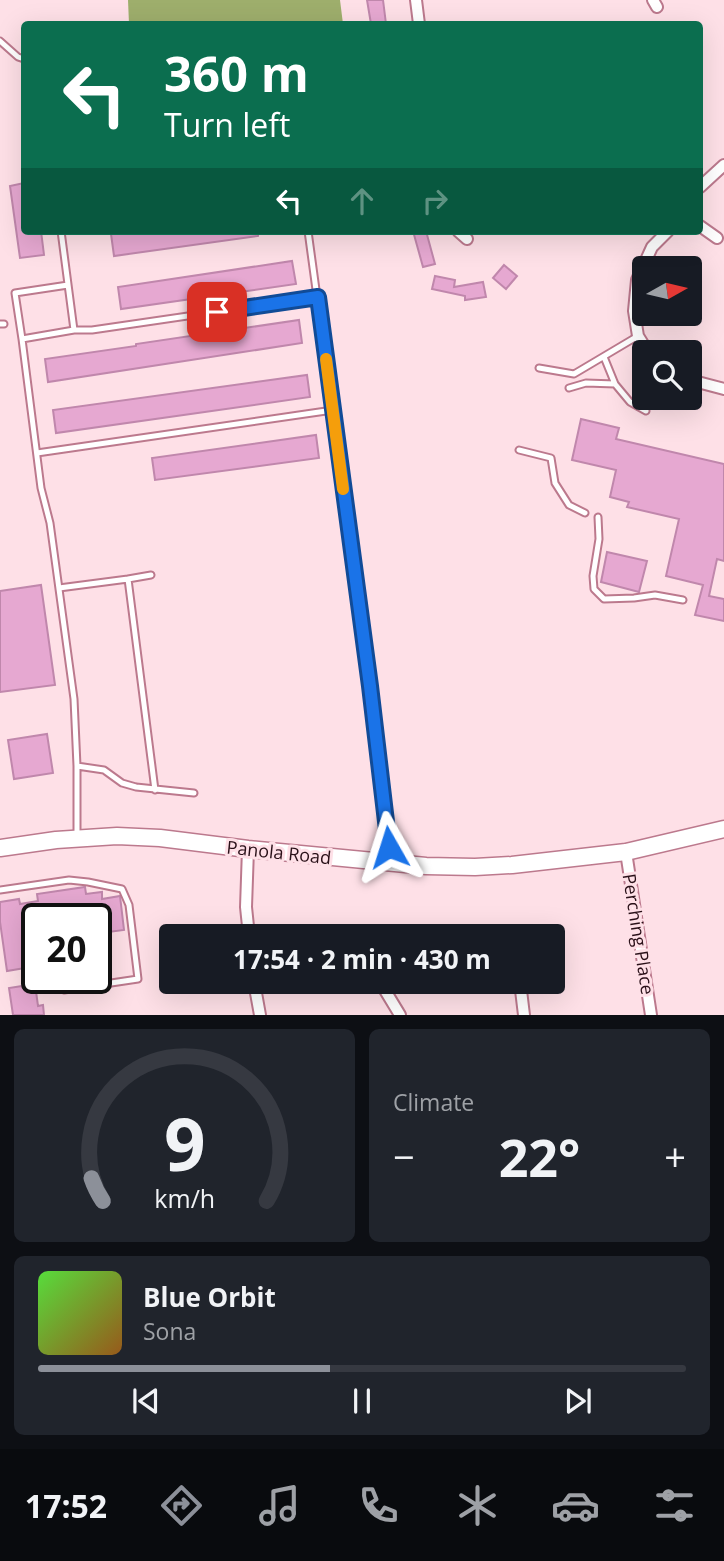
<!DOCTYPE html>
<html lang="en">
<head>
<meta charset="utf-8">
<style>
	:root { --surface:#171b24; --page:#20242c; --text:#f1f3f6; --muted:#9ea1a6; --line:#363941; --accent:#8c9099 }
	body { margin:0; font-family:"Open Sans",sans-serif; background:var(--page); color:var(--text); height:100vh; display:flex; flex-direction:column; font-size:26px; white-space:nowrap }
	* { box-sizing:border-box; margin:0 }
	p { font-size:23px; color:var(--muted) }
	.icon { flex:none; width:38px; height:38px; fill:none; stroke:currentColor; stroke-width:2; stroke-linecap:round; stroke-linejoin:round }
	.map { position:relative; height:1015px; overflow:hidden }
	.side { display:flex; flex-direction:column; gap:14px; padding:14px; background:#0d0f14; flex:1 }
	.side>* { flex:none }
	.hud { position:absolute; left:21px; top:21px; width:682px; height:214px; border-radius:7px; box-shadow:0 7px 28px #0002; background:#0b6e4f; color:#fff; overflow:hidden }
	.needle { width:46px; rotate:82deg }
	.controls { position:absolute; left:632px; top:256px; display:grid; gap:14px }
	.controls a { display:grid; place-items:center; width:70px; height:70px; border-radius:7px; background:var(--surface); box-shadow:0 7px 28px #0002; font-size:35px }
	.speed { position:absolute; left:21px; top:903px; display:flex; gap:14px; font-size:35px; font-weight:700; text-align:center }
	.speed>* { display:grid; place-content:center; width:91px; height:91px; border-radius:50%; background:var(--surface); box-shadow:0 7px 28px #0002; line-height:1 }
	.speed .limit { border:4px solid #111; border-radius:10px; background:#fff; color:#111 }
	.pin { position:absolute; display:grid; place-items:center; width:60px; height:60px; color:#fff; margin:-30px; border-radius:14px; box-shadow:0 4px 10px #0006 }
	.me { position:absolute; width:77px; margin:-38px; rotate:354deg; stroke-linejoin:round; filter:drop-shadow(0 0 5px #0008) }
	.turn { display:flex; align-items:center; gap:24px; height:147px; padding:0 28px; font-size:32px }
	.turn .icon { width:91px; height:91px; stroke-width:2.5 }
	.turn b { display:block; font-size:49px; line-height:60px }
	.lanes { display:flex; align-items:center; height:66px; padding:0 28px; background:#0003; justify-content:center; gap:35px; direction:ltr }
	.lanes .off { opacity:.35 }
	.big { font-size:52px; font-weight:700; line-height:1.1 }
	.side .tile { flex:1; display:flex; flex-direction:column; justify-content:center; gap:10px; min-width:0; padding:0 24px; border-radius:10px; background:var(--page) }
	.side .dial { align-items:center; gap:0 }
	.dial svg { height:182px; overflow:visible; fill:none; stroke:var(--line); stroke-width:7; stroke-linecap:round; text-anchor:middle }
	.dial text { fill:var(--text); stroke:none }
	.song { display:flex; align-items:center; gap:21px }
	.cover { width:84px; height:84px; border-radius:10px; background:linear-gradient(135deg,hsl(110 70% 55%),hsl(30 70% 35%)) }
	.played { height:7px; border-radius:4px; background:linear-gradient(90deg,var(--accent) 45%,var(--line) 45%) }
	.keys { display:flex; justify-content:space-around; direction:ltr }
	.heat { display:flex; justify-content:space-between; align-items:center; font-size:38px; direction:ltr }
	.side .tiles { flex:1; display:grid; gap:14px; grid-template-columns:1fr 1fr }
	.tile:last-child { grid-column:span 2 }
	.trip { position:absolute; left:159px; top:924px; width:406px; height:70px; border-radius:7px; background:var(--surface); box-shadow:0 7px 28px #0002; font-weight:700; line-height:70px; text-align:center }
	.menu { display:flex; height:112px; justify-content:space-around; align-items:center; background:#090b0e; color:var(--muted) }
	.menu .icon { width:49px; height:49px }
	.menu .on { color:var(--accent) }
	.menu b { font-size:32px; color:var(--text) }
	.map>svg:first-child { display:block }
	.forest { fill:#9eae6c }
	.building { fill:#e6a8d1; stroke:#c087ac; stroke-width:2 }
	.lines { fill:none; stroke-linecap:round; stroke-linejoin:round }
	.service-casing { stroke:#bc798d; stroke-width:9 }
	.minor-casing { stroke:#bc798d; stroke-width:14 }
	.secondary-casing { stroke:#bc798d; stroke-width:19 }
	.service { stroke:#fff; stroke-width:5 }
	.minor { stroke:#fff; stroke-width:10 }
	.secondary { stroke:#fff; stroke-width:16 }
	.route-casing { stroke:#114b97; stroke-width:18 }
	.route { stroke:#1a73e8; stroke-width:12 }
	.slow { stroke:#f59e0b; stroke-width:12 }
	.labels { text-anchor:middle; dominant-baseline:central; stroke-width:6; stroke-linejoin:round; paint-order:stroke }
	.street-label { font-size:18px; fill:#291018; stroke:#fee0e7 }
</style>
</head>
<body>
<div class="map">
<svg width="724" height="1015" viewBox="0 0 724 1015">
	<rect width="100%" height="100%" fill="#fee0e7"/>
	<path class="forest" d="M128,0H340L343,24H129Z"/>
	<path class="building" d="M367,0H383L386,24H371Z
		M24,183V231H41L44,255L20,258L10,186Z
		M129,231H258V236L114,256L111,234Z
		M413,231H426L435,264L423,267Z
		M292,261L296,284L121,309L118,287Z
		M504,265L517,276L506,289L493,278Z
		M435,276L455,280L454,287L483,282L486,297L465,300V296L432,289Z
		M299,320L302,343L48,382L45,359L136,346V344Z
		M307,375L310,397L56,433L53,410Z
		M581,419L619,428L616,439L724,464V561L717,559L709,596L724,599V621L695,615L703,585L666,576L679,519L627,507L629,502L610,497L616,470L572,460Z
		M316,435L319,458L155,480L152,458Z
		M607,552L647,561L639,592L601,582Z
		M41,585L55,685L0,692V591Z
		M47,734L53,773L14,779L8,740Z
		M85,887L86,894L102,892V899L120,896L124,930L108,932L111,956L96,958V919H37V966L7,971L0,922V902L19,899L20,904L38,901L37,894Z
		M35,984L38,1006L43,1005L44,1015H13L9,988Z"/>
	<g class="lines">
		<g class="service-casing">
			<path id="service" d="M0,41L18,57L24,59
				M61,231L74,330L22,339L41,488L50,523L74,699L77,766V836
				M308,231L370,686L390,859
				M0,324H4
				M74,330H92L318,297
				M22,339L15,293L68,285
				M604,357L615,384L630,402L646,411
				M539,368L574,374L638,336
				M569,388L586,383L615,384
				M519,450L551,458L555,483L569,505L585,513
				M37,453L333,410
				M598,517L599,539L593,576L594,589L604,599L634,598L655,595L683,600
				M128,579L151,575
				M59,588L128,579L155,790
				M77,766L104,770L122,783L136,787L194,793
				M0,890L69,880L88,882L122,889L129,905L138,979L64,990"/>
		</g>
		<g class="minor-casing">
			<path id="minor" d="M416,0L419,24
				M653,0L657,7
				M700,187L724,165
				M700,226L717,238
				M458,231L467,239
				M648,352L638,336L634,311L637,280L652,247L668,231
				M690,380L724,389
				M248,849L246,907L249,936
				M626,852L651,1015
				M254,982L260,1015
				M380,982L400,1015
				M520,982L524,1015"/>
		</g>
		<g class="secondary-casing">
			<path id="secondary" d="M0,848L56,840L117,836L160,838L248,849L426,866L475,867L512,865L626,852L724,829"/>
		</g>
		<use href="#service" class="service"/>
		<use href="#minor" class="minor"/>
		<use href="#secondary" class="secondary"/>
	</g>
	<g class="lines">
		<g class="route-casing">
			<path id="route" d="M217,312L318,297L370,686L389,847"/>
		</g>
		<use href="#route" class="route"/>
		<path class="slow" d="M326,359L343,489"/>
	</g>
	<g class="labels">
		<g class="street-label">
			<text transform="translate(279 852) rotate(6)">Panola Road</text>
			<text transform="translate(639 934) rotate(81)">Perching Place</text>
		</g>
	</g>
</svg>
<div class="controls">
<a><svg class="needle" viewBox="-14 -14 28 28"><path d="M0-13l5 13h-10z" fill="#e53935"/><path d="M0 13l5-13h-10z" fill="#9ea1a6"/></svg></a>
<a><svg class="icon" aria-label="search" viewBox="0 0 24 24"><circle cx="10" cy="10" r="6"/><path d="M15 15l6 6"/></svg></a>
</div>
<div class="speed"><div class="limit">20</div></div>
<div class="pin" style="left:217px;top:312px;background:#d93025"><svg class="icon" aria-label="arrive" viewBox="0 0 24 24"><path d="M6 21V4h12l-3 4 3 4H6"/></svg></div>
<svg class="me" style="left:389px;top:847px" viewBox="-20 -20 40 40"><path d="M0-17L14 15 0 8-14 15z" fill="#1a73e8" stroke="#fff" stroke-width="4"/></svg>
<div class="trip">17:54 · 2 min · 430 m</div>
<div class="hud">
<div class="turn"><svg class="icon" aria-label="left" viewBox="0 0 24 24"><path d="M17 20v-9H6M10 6l-5 5 5 5"/></svg><div><b>360 m</b>Turn left</div></div>
<div class="lanes"><svg class="icon" aria-label="left" viewBox="0 0 24 24"><path d="M17 20v-9H6M10 6l-5 5 5 5"/></svg><svg class="icon off" aria-label="ahead" viewBox="0 0 24 24"><path d="M12 20V5M6 11l6-6 6 6"/></svg><svg class="icon off" aria-label="right" viewBox="0 0 24 24"><path d="M7 20v-9h11M14 6l5 5-5 5"/></svg></div>
</div>
</div>
<section class="side">
<div class="tiles">
<div class="tile dial"><svg viewBox="0 0 100 80">
<path d="M14 69A42 42 0 1 1 86 69"/>
<path d="M14 69A42 42 0 0 1 9 59" stroke="#8c9099"/>
<text x="50" y="56" font-size="32" font-weight="700">9</text>
<text x="50" y="72" font-size="11">km/h</text>
</svg></div>
<div class="tile"><p>Climate</p>
<div class="heat"><a>−</a><b class="big">22°</b><a>+</a></div>
</div>
<div class="tile">
<div class="song"><i class="cover"></i><div><b>Blue Orbit</b><p>Sona</p></div></div>
<div class="played"></div>
<div class="keys"><svg class="icon" aria-label="previous" viewBox="0 0 24 24"><path d="M18 5L8 12l10 7zM5 5v14"/></svg><svg class="icon" aria-label="pause" viewBox="0 0 24 24"><path d="M8 5v14M16 5v14"/></svg><svg class="icon" aria-label="next" viewBox="0 0 24 24"><path d="M6 5l10 7-10 7zM19 5v14"/></svg></div>
</div>
</div>
</section>
<nav class="menu">
<b>17:52</b>
<svg class="icon on" aria-label="directions" viewBox="0 0 24 24"><path d="M12 3l9 9-9 9-9-9zM9 14v-3h6M13 9l2 2-2 2"/></svg>
<svg class="icon" aria-label="music" viewBox="0 0 24 24"><path d="M9 18V5l10-2v13"/><circle cx="6" cy="18" r="3"/><circle cx="16" cy="16" r="3"/></svg>
<svg class="icon" aria-label="phone" viewBox="0 0 24 24"><path d="M5 4h4l2 5-3 2q2 4 5 5l2-3 5 2v4C11 20 4 13 5 4z"/></svg>
<svg class="icon" aria-label="climate" viewBox="0 0 24 24"><path d="M12 3v18M4 7l16 10M4 17L20 7"/></svg>
<svg class="icon" aria-label="car" viewBox="0 0 24 24"><path d="M5 17H2v-5l4-1 3-4h7l3 4 3 1v5h-3M9 17h6M6 11h13"/><circle cx="7" cy="17" r="2"/><circle cx="17" cy="17" r="2"/></svg>
<svg class="icon" aria-label="filters" viewBox="0 0 24 24"><path d="M4 7h16M4 17h16"/><circle cx="9" cy="7" r="2"/><circle cx="15" cy="17" r="2"/></svg>
</nav>
</body>
</html>
